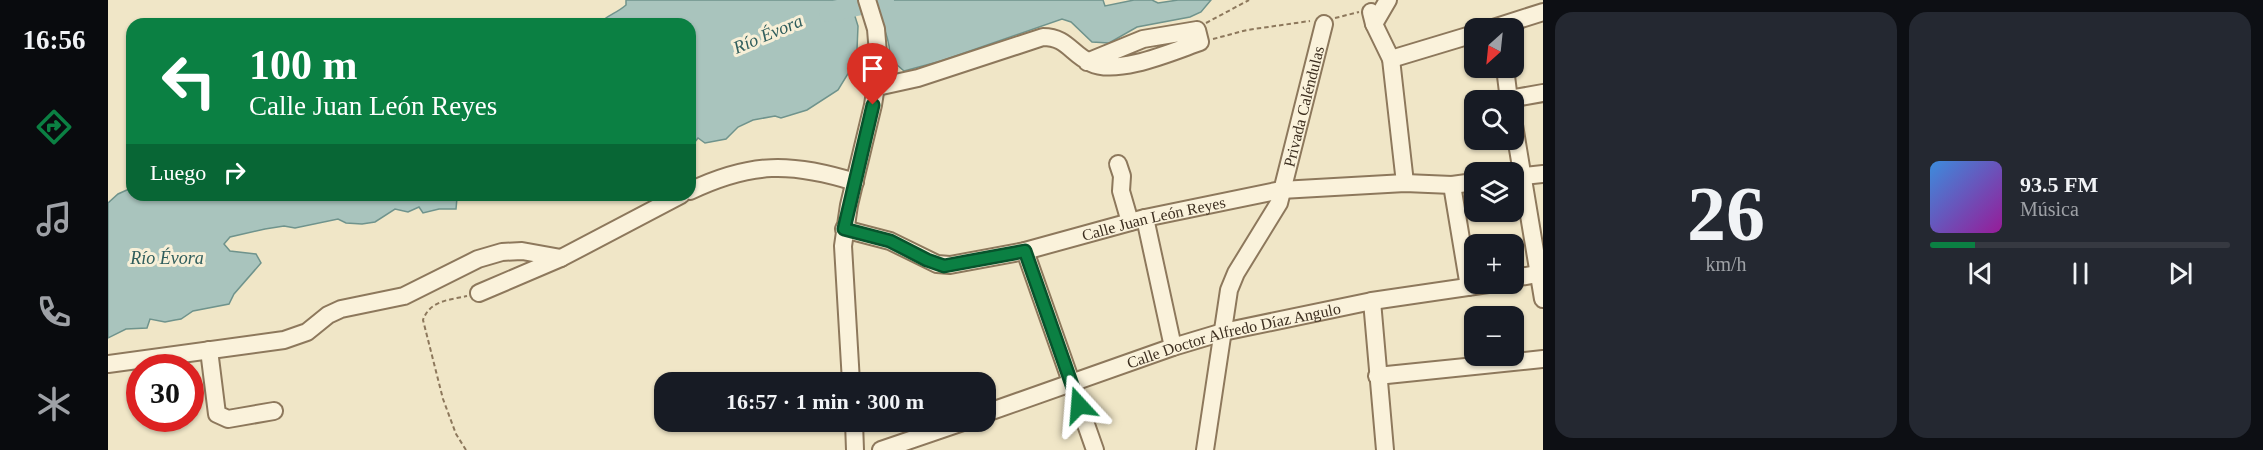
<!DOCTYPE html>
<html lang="es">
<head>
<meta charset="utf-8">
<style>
	:root { --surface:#171b24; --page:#242831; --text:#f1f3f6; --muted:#9ea1a6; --line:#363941; --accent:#0b8043 }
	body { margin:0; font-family:Georgia,serif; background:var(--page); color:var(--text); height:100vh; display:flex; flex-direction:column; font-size:22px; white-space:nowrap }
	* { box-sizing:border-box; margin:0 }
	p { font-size:20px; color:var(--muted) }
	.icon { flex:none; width:33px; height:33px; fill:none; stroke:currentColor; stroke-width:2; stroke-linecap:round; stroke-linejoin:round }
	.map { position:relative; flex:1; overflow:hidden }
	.sheet { display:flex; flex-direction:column; gap:12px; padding:12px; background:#0d0f14; width:720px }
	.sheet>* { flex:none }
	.banner { position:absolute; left:18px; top:18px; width:570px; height:183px; border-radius:18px; box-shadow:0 2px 4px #0004; background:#0b8043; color:#fff; overflow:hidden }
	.needle { width:39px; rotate:207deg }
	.buttons { position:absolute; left:1356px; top:18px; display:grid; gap:12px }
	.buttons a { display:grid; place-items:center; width:60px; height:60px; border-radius:12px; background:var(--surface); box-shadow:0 2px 4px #0004; font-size:30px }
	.speed { position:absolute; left:18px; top:354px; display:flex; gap:12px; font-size:30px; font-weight:700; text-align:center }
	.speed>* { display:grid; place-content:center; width:78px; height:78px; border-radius:50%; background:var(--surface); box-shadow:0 2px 4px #0004; line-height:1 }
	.speed .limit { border:9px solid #d22; background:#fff; color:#111 }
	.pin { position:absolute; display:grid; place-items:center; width:51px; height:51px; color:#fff; margin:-62px -26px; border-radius:50% 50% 50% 0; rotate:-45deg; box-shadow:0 0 6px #0007 }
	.pin .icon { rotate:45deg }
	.me { position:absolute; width:66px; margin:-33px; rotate:341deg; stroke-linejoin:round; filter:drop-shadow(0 0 4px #0008) }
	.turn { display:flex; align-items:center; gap:21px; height:126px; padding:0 24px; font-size:27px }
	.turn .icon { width:78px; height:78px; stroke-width:2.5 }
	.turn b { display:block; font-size:42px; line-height:51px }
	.then { display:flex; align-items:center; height:57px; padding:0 24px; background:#0003; gap:12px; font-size:22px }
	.sheet .tile { flex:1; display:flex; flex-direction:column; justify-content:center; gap:9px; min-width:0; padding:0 21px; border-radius:18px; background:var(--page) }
	.sheet .dial { align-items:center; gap:0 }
	.dial b { font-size:78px; line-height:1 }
	.song { display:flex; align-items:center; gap:18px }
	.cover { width:72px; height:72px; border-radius:9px; background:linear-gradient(135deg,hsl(210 70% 55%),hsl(300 70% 35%)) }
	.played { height:6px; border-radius:3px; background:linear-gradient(90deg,var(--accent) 15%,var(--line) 15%) }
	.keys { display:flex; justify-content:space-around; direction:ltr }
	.sheet .tiles { flex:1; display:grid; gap:12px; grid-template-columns:repeat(2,1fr) }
	.trip { position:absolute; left:546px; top:372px; width:342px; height:60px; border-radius:18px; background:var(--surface); box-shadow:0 2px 4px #0004; font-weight:800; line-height:60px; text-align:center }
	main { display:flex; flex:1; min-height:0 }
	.tabs { display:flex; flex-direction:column; width:108px; justify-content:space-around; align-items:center; background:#090b0e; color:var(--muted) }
	.tabs .icon { width:42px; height:42px }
	.tabs .selected { color:var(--accent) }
	.tabs b { font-size:27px; color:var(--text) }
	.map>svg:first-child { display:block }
	.water { fill:#a9c4bd; stroke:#6f938c; stroke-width:1.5 }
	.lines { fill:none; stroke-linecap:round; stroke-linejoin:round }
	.river { stroke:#a9c4bd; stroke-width:20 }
	.minor-casing { stroke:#8d785c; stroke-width:20 }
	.path { stroke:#8d785c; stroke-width:2; stroke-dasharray:4.5 3; stroke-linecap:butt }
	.minor { stroke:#faf2db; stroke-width:16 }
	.route-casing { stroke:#07532c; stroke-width:15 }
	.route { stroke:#0b8043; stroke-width:10 }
	.labels { text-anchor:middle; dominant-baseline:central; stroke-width:6; stroke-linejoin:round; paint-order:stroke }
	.street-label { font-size:16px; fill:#3d2f20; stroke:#f7efd7 }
	.water-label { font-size:18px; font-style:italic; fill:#2f5d5c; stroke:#f7efd7 }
</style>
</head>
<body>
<main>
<nav class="tabs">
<b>16:56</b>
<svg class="icon selected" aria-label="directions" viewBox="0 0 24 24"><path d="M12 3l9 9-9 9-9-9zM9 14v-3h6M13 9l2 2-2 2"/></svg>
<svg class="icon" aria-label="music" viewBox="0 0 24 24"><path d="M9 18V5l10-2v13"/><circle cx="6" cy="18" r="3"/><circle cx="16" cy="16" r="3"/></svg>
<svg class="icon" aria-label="phone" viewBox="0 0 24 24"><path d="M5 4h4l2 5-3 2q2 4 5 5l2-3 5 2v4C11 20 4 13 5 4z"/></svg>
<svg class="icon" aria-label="climate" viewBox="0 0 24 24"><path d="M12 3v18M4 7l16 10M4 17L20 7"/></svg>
</nav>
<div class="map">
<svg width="1435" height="450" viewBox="0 0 1435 450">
	<rect width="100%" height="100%" fill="#f0e6c7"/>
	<path class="water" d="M518,0H742L750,26L749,50L746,64L730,90L699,110L673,118L667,116L645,120L630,127L618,139L597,143L590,138L582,148V24H496L495,20C503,14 510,12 518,5Z
		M766,0H995L997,6L1026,0H1044L1050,3L1070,0H1103L1093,12L1082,17L1029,27L1001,43L984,42L963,22L954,19L833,61L796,71L781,58C785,44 770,15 766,0Z
		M21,189H24V195H365L349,198L348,209H331L315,213L311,207L300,212L287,209L267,222L254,224L238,223L230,219L187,228L176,226L157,229L122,237L116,244L122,251L148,254L153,263L126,294L121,304L85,311L73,319L67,320L57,322L42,319L39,328L18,329L0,338V203L10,194Z"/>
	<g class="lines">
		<path class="river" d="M721,12L776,0"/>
		<g class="minor-casing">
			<g id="minor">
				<path d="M1263,12L1266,24L1283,59L1297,183"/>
				<path d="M1266,24L1280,0"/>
				<path d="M1385,28L1435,12"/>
				<path d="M1283,59L1366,34"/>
				<path d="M1397,68L1401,100"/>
				<path d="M769,87L810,78L935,37C959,37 963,54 983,63C1009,76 1066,51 1092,42L1089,30L1035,39L979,62"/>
				<path d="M1401,99L1435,93"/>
				<path d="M1406,125L1435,299"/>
				<path d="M1010,164L1014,176L1013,191L1022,222"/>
				<path d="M1406,177L1435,174"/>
				<path d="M1344,185L1361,287"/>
				<path d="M582,191C643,162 683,162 747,182"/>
				<path d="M1037,218L1065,347"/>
				<path id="s1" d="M736,229L782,241L829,264L842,265L917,251L1037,218L1173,190L1297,183L1344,185L1366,182"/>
				<path d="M917,251L987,450"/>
				<path d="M1406,278L1435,273"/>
				<path d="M371,293L453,258L573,195"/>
				<path d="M1264,301L1277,450"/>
				<path d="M101,350L109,414L120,419L166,411"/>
				<path d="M0,364L176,340L199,332L220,315L233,309L296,296L370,259L394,252L414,251L453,258"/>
				<path d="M1269,376L1435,359"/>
				<path d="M743,382L735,246L741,205L765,105L771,66L768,29L759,0"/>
				<path id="s2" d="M878,413L1065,347L1115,332L1264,301L1380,284"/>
				<path d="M746,422L747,450"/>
				<path d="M773,450L855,422"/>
				<path id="s3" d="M1097,450L1121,290L1128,273L1171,203L1216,24"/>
			</g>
		</g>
		<path class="path" d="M1227,18L1251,12
			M1098,23L1141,0
			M1105,39L1139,30L1202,21
			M358,450L348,434L335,399L315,320C322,300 342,300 359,296"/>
		<use href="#minor" class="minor"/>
	</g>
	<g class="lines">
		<g class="route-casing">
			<path id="route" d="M765,105L736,229L782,241L819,260L836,266L917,251L971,405"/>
		</g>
		<use href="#route" class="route"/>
	</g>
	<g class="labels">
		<g class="street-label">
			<text stroke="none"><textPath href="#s3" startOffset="362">Privada Caléndulas</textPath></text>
			<text stroke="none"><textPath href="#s1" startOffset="322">Calle Juan León Reyes</textPath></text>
			<text stroke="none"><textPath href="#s2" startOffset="260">Calle Doctor Alfredo Díaz Angulo</textPath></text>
		</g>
		<g class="water-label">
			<text transform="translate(660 34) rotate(-23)">Río Évora</text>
			<text x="59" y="258">Río Évora</text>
		</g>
	</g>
</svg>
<div class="buttons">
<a><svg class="needle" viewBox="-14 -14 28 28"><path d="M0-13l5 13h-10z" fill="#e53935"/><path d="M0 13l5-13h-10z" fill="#9ea1a6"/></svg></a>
<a><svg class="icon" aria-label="search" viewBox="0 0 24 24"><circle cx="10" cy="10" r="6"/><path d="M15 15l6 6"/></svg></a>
<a><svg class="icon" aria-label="layers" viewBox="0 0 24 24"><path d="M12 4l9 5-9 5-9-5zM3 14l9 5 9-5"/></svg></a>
<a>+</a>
<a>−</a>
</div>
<div class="speed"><div class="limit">30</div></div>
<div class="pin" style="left:765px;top:105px;background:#d93025"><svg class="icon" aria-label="arrive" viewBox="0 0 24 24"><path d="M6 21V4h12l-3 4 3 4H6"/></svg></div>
<svg class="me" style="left:971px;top:405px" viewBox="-20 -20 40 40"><path d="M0-17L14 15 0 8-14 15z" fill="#0b8043" stroke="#fff" stroke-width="4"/></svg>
<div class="trip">16:57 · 1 min · 300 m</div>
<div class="banner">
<div class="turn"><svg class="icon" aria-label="left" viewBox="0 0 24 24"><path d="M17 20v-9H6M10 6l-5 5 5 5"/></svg><div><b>100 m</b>Calle Juan León Reyes</div></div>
<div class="then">Luego<svg class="icon" aria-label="right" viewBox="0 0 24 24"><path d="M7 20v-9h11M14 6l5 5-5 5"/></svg></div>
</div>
</div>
<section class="sheet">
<div class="tiles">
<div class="tile dial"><b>26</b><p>km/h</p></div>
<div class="tile">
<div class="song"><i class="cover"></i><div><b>93.5 FM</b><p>Música</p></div></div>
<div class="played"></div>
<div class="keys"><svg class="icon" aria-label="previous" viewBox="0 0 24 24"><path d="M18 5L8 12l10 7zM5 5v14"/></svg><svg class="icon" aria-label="pause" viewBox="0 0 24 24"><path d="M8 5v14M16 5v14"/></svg><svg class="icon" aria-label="next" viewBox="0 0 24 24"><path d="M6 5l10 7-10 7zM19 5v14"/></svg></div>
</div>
</div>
</section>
</main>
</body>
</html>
